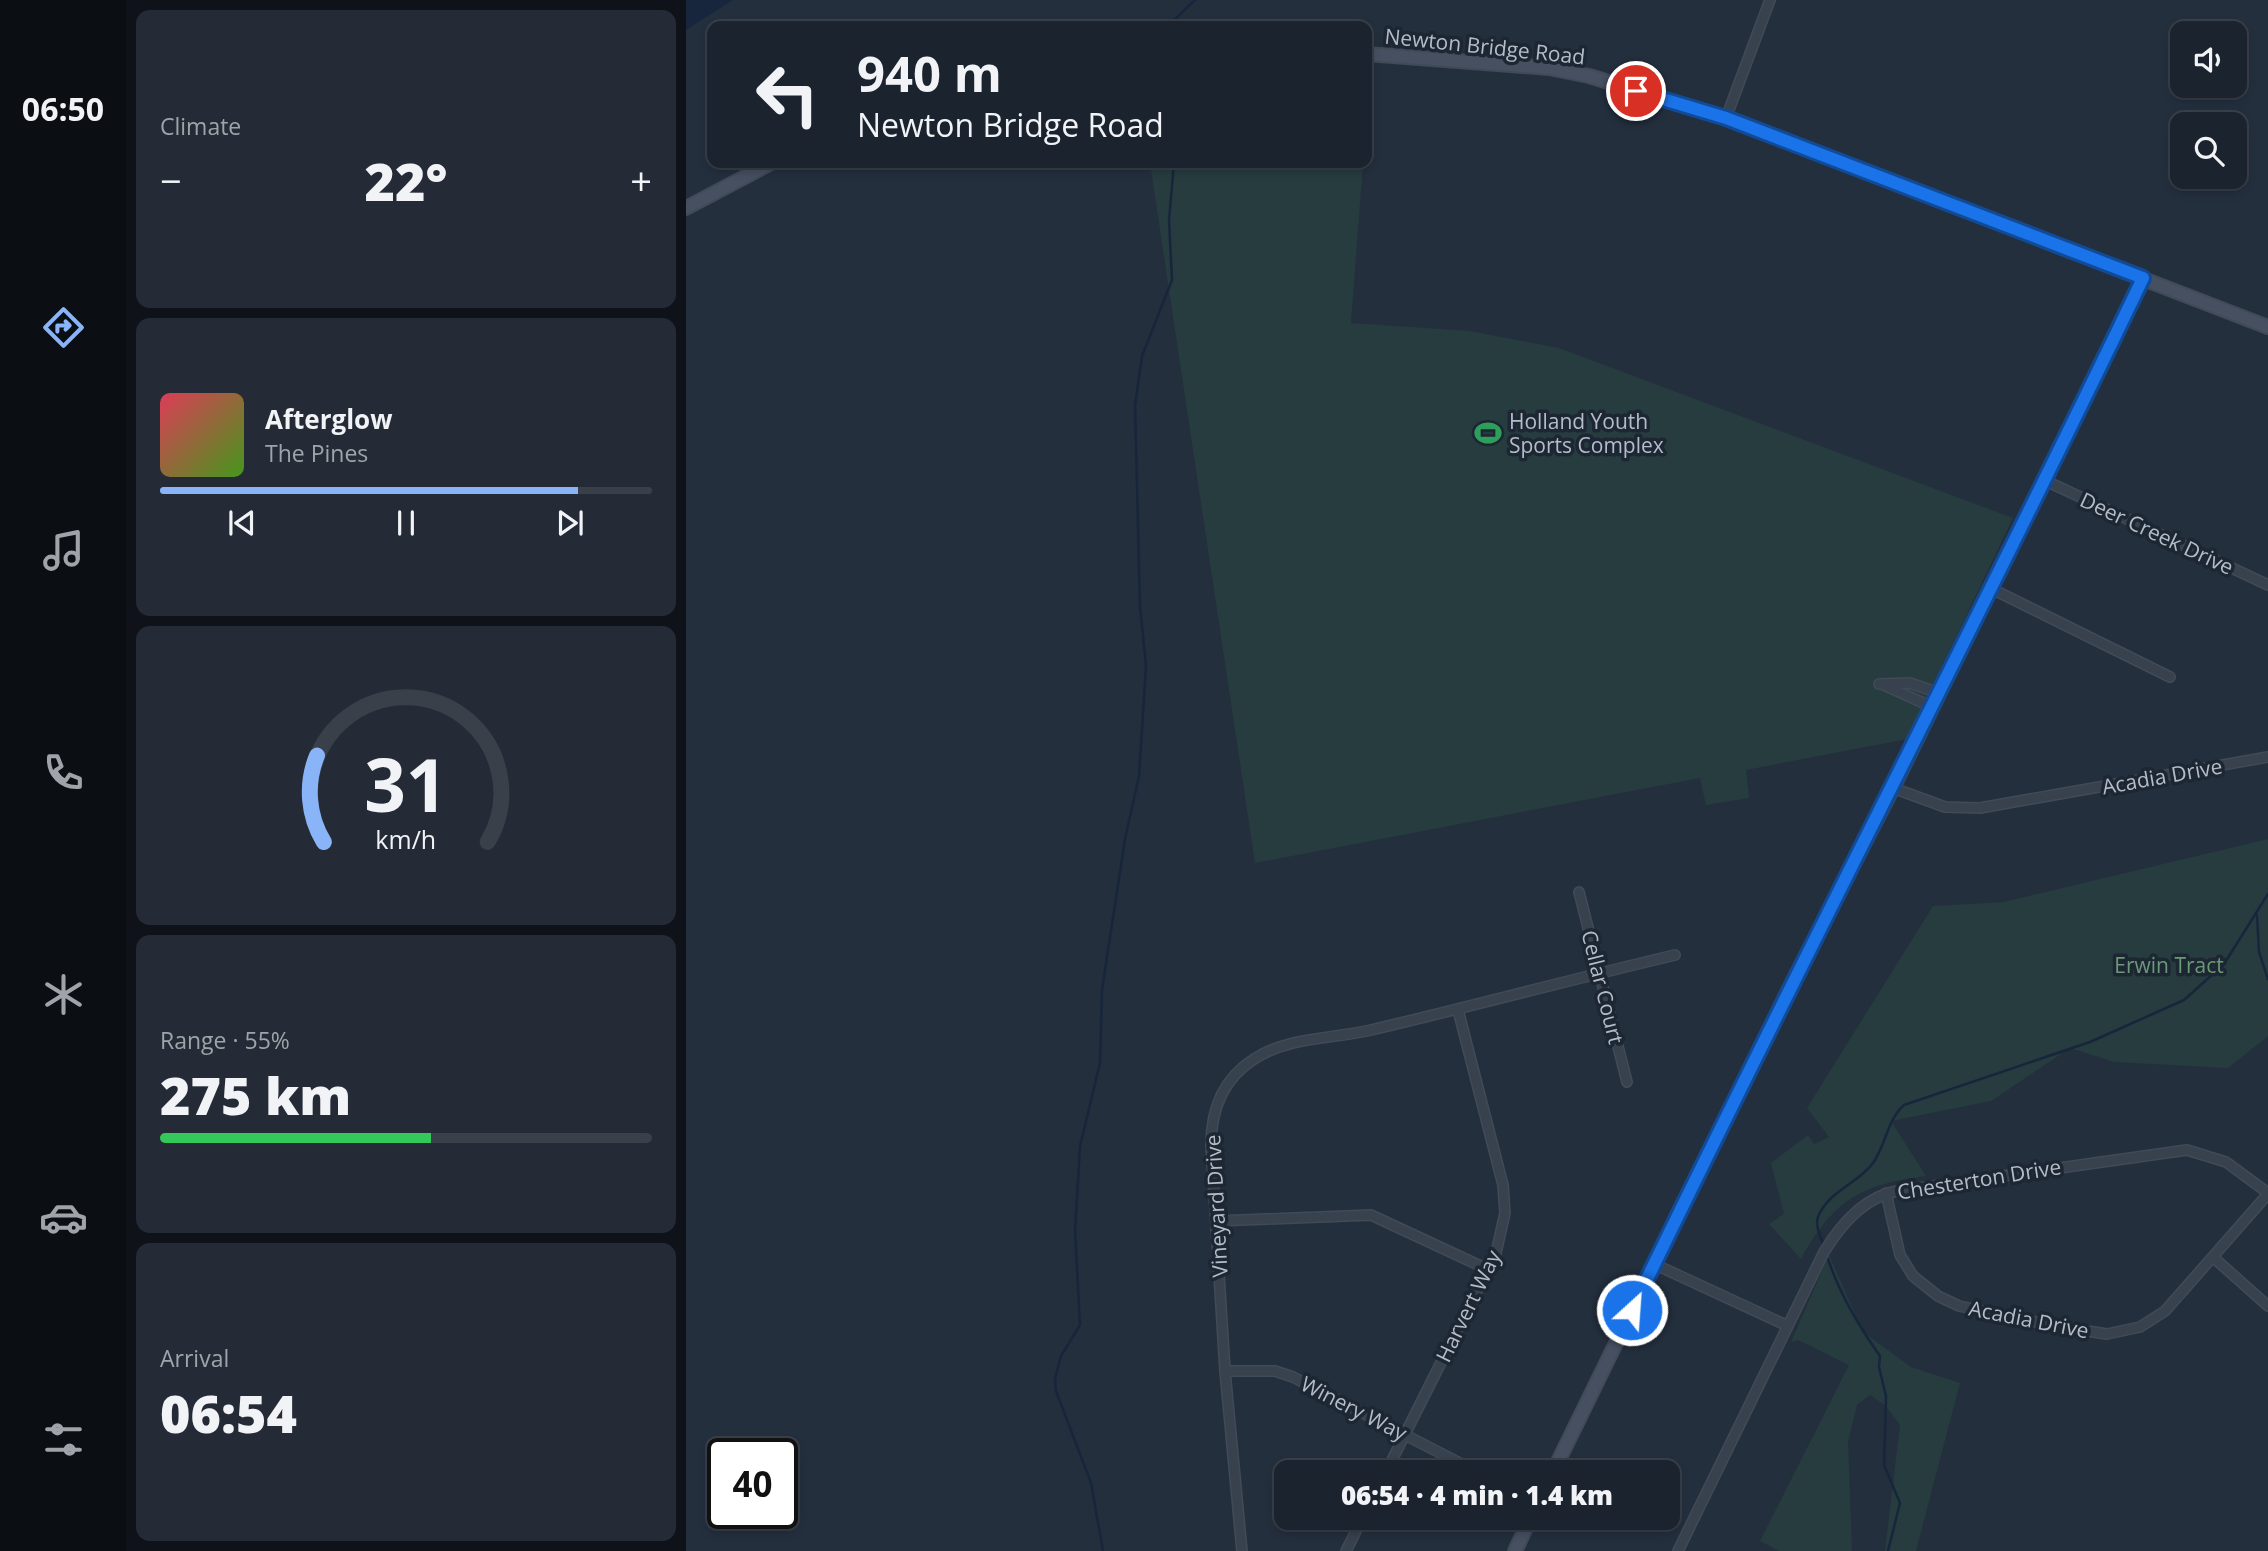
<!DOCTYPE html>
<html lang="en">
<head>
<meta charset="utf-8">
<style>
	:root { --surface:#1b232e; --page:#242b36; --text:#f1f3f6; --muted:#a0a4aa; --line:#39404a; --accent:#8ab4f8 }
	body { margin:0; font-family:"Open Sans",sans-serif; background:var(--page); color:var(--text); height:100vh; display:flex; flex-direction:column; font-size:26px; white-space:nowrap }
	* { box-sizing:border-box; margin:0 }
	p { font-size:23px; color:var(--muted) }
	.icon { flex:none; width:38px; height:38px; fill:none; stroke:currentColor; stroke-width:2; stroke-linecap:round; stroke-linejoin:round }
	.map { position:relative; flex:1; overflow:hidden }
	.drawer { display:flex; flex-direction:column; gap:10px; padding:10px; background:#0f1319; width:560px }
	.drawer>* { flex:none }
	.top-card { position:absolute; left:21px; top:21px; width:665px; height:147px; border-radius:14px; box-shadow:0 4px 10px #0003,0 0 0 2px var(--line); background:#1b232e; color:var(--text); overflow:hidden }
	.fabs { position:absolute; left:1484px; top:21px; display:grid; gap:14px }
	.fabs a { display:grid; place-items:center; width:77px; height:77px; border-radius:14px; background:var(--surface); box-shadow:0 4px 10px #0003,0 0 0 2px var(--line); font-size:35px }
	.speed { position:absolute; left:21px; top:1438px; display:flex; gap:14px; font-size:35px; font-weight:700; text-align:center }
	.speed>* { display:grid; place-content:center; width:91px; height:91px; border-radius:50%; background:var(--surface); box-shadow:0 4px 10px #0003,0 0 0 2px var(--line); line-height:1 }
	.speed .limit { border:4px solid #111; border-radius:10px; background:#fff; color:#111 }
	.pin { position:absolute; display:grid; place-items:center; width:60px; height:60px; color:#fff; margin:-30px; border:4px solid #fff; border-radius:50%; box-shadow:0 2px 7px #0007 }
	.me { position:absolute; width:77px; margin:-38px; rotate:26deg; stroke-linejoin:round; filter:drop-shadow(0 0 5px #0008) }
	.turn { display:flex; align-items:center; gap:24px; height:147px; padding:0 35px; font-size:32px }
	.turn .icon { width:91px; height:91px; stroke-width:2.5 }
	.turn b { display:block; font-size:49px; line-height:60px }
	.big { font-size:52px; font-weight:800; line-height:1.1 }
	.drawer .card { flex:1; display:flex; flex-direction:column; justify-content:center; gap:10px; min-width:0; padding:0 24px; border-radius:14px; background:var(--page) }
	.drawer .dial { align-items:center; gap:0 }
	.dial svg { height:182px; overflow:visible; fill:none; stroke:var(--line); stroke-width:7; stroke-linecap:round; text-anchor:middle }
	.dial text { fill:var(--text); stroke:none }
	.song { display:flex; align-items:center; gap:21px }
	.cover { width:84px; height:84px; border-radius:10px; background:linear-gradient(135deg,hsl(350 70% 55%),hsl(100 70% 35%)) }
	.played { height:7px; border-radius:4px; background:linear-gradient(90deg,var(--accent) 85%,var(--line) 85%) }
	.keys { display:flex; justify-content:space-around; direction:ltr }
	.heat { display:flex; justify-content:space-between; align-items:center; font-size:38px; direction:ltr }
	.charge { height:10px; border-radius:5px; background:linear-gradient(90deg,#34c759 55%,var(--line) 0) }
	.trip { position:absolute; left:588px; top:1460px; width:406px; height:70px; border-radius:14px; background:var(--surface); box-shadow:0 4px 10px #0003,0 0 0 2px var(--line); font-weight:800; line-height:70px; text-align:center }
	main { display:flex; flex:1; min-height:0 }
	.tab-bar { display:flex; flex-direction:column; width:126px; justify-content:space-around; align-items:center; background:#0b0e12; color:var(--muted) }
	.tab-bar .icon { width:49px; height:49px }
	.tab-bar .on { color:var(--accent) }
	.tab-bar b { font-size:32px; color:var(--text) }
	.map>svg:first-child { display:block }
	.green { fill:#263c3f }
	.water { fill:#17263c }
	.lines { fill:none; stroke-linecap:round; stroke-linejoin:round }
	.stream { stroke:#17263c; stroke-width:2.5 }
	.street-casing { stroke:#414a57; stroke-width:12 }
	.secondary-casing { stroke:#414a57; stroke-width:16 }
	.street { stroke:#38414e; stroke-width:9 }
	.secondary { stroke:#465061; stroke-width:12 }
	.route-casing { stroke:#114b97; stroke-width:18 }
	.route { stroke:#1a73e8; stroke-width:12 }
	.labels { text-anchor:middle; dominant-baseline:central; stroke-width:7; stroke-linejoin:round; paint-order:stroke }
	.street-label { font-size:21px; fill:#b4bcc9; stroke:#1d2633 }
	.poi-label { font-size:21px; fill:#b4bcc9; stroke:#1d2633; text-anchor:start }
	.park-label { font-size:21px; fill:#6b9a76; stroke:#1d2633 }
</style>
</head>
<body>
<main>
<nav class="tab-bar">
<b>06:50</b>
<svg class="icon on" aria-label="directions" viewBox="0 0 24 24"><path d="M12 3l9 9-9 9-9-9zM9 14v-3h6M13 9l2 2-2 2"/></svg>
<svg class="icon" aria-label="music" viewBox="0 0 24 24"><path d="M9 18V5l10-2v13"/><circle cx="6" cy="18" r="3"/><circle cx="16" cy="16" r="3"/></svg>
<svg class="icon" aria-label="phone" viewBox="0 0 24 24"><path d="M5 4h4l2 5-3 2q2 4 5 5l2-3 5 2v4C11 20 4 13 5 4z"/></svg>
<svg class="icon" aria-label="climate" viewBox="0 0 24 24"><path d="M12 3v18M4 7l16 10M4 17L20 7"/></svg>
<svg class="icon" aria-label="car" viewBox="0 0 24 24"><path d="M5 17H2v-5l4-1 3-4h7l3 4 3 1v5h-3M9 17h6M6 11h13"/><circle cx="7" cy="17" r="2"/><circle cx="17" cy="17" r="2"/></svg>
<svg class="icon" aria-label="filters" viewBox="0 0 24 24"><path d="M4 7h16M4 17h16"/><circle cx="9" cy="7" r="2"/><circle cx="15" cy="17" r="2"/></svg>
</nav>
<section class="drawer">
<div class="card"><p>Climate</p>
<div class="heat"><a>−</a><b class="big">22°</b><a>+</a></div>
</div>
<div class="card">
<div class="song"><i class="cover"></i><div><b>Afterglow</b><p>The Pines</p></div></div>
<div class="played"></div>
<div class="keys"><svg class="icon" aria-label="previous" viewBox="0 0 24 24"><path d="M18 5L8 12l10 7zM5 5v14"/></svg><svg class="icon" aria-label="pause" viewBox="0 0 24 24"><path d="M8 5v14M16 5v14"/></svg><svg class="icon" aria-label="next" viewBox="0 0 24 24"><path d="M6 5l10 7-10 7zM19 5v14"/></svg></div>
</div>
<div class="card dial"><svg viewBox="0 0 100 80">
<path d="M14 69A42 42 0 1 1 86 69"/>
<path d="M14 69A42 42 0 0 1 11 31" stroke="#8ab4f8"/>
<text x="50" y="56" font-size="32" font-weight="700">31</text>
<text x="50" y="72" font-size="11">km/h</text>
</svg></div>
<div class="card"><p>Range · 55%</p><b class="big">275 km</b><div class="charge"></div></div>
<div class="card"><p>Arrival</p><b class="big">06:54</b></div>
</section>
<div class="map">
<svg width="1582" height="1551" viewBox="0 0 1582 1551">
	<rect width="100%" height="100%" fill="#242f3e"/>
	<path class="green" d="M464,163H677L665,323L784,331L873,348L1327,518L1221,739L1060,770L1063,798L1020,805L1014,778L569,863Z
		M1582,839V1036L1542,1068L1428,1062L1384,1048L1305,1101L1205,1121L1240,1176C1173,1185 1148,1200 1115,1259L1083,1224L1098,1214L1085,1163L1122,1135L1128,1144L1143,1137L1121,1108L1247,906L1318,902Z
		M1143,1255L1177,1332L1225,1367L1274,1383L1230,1551H1199L1214,1425L1199,1405L1184,1395L1171,1405L1162,1442L1166,1551H1093L1074,1541L1163,1365L1112,1340L1105,1342Z"/>
	<path class="water" d="M0,0H47L0,30Z"/>
	<g class="lines">
		<path class="stream" d="M482,26L509,0
			M1571,915L1573,952L1582,979
			M1137,1243C1134,1235 1129,1225 1132,1217C1141,1192 1173,1183 1187,1163C1200,1145 1201,1120 1218,1105L1404,1042L1498,1000L1538,964L1582,894
			M1142,1259C1154,1295 1172,1325 1194,1356L1193,1367L1200,1396L1198,1465L1214,1503L1202,1551
			M417,1551L405,1483L370,1391L369,1379L375,1356L394,1325L389,1231L394,1146L414,1063L416,990L439,839L453,776L460,666L454,606L449,405L456,356L486,280L483,220L488,163"/>
		<g class="street-casing">
			<path id="street" d="M1040,118L1084,0
				M1360,481L1582,585
				M1304,588L1484,677
				M1193,684L1224,683L1253,693
				M1198,685L1246,707
				M1207,788L1259,807L1294,808L1582,757
				M893,892L941,1082
				M1200,1193L1214,1255L1227,1276L1252,1296L1273,1306L1374,1327L1421,1334L1454,1327L1479,1311L1582,1194
				M530,1221L685,1215L801,1269
				M1528,1258L1582,1306
				M968,1264L1102,1326
				M539,1371H589L607,1377L791,1472
				M700,1472L810,1253L819,1213L817,1185L772,1010
				M556,1551L539,1371L525,1145C525,1109 537,1079 568,1059C601,1037 647,1039 685,1030C787,1006 887,979 989,955
				M660,1551L677,1517
				M992,1551L1138,1252C1155,1224 1178,1197 1211,1191L1501,1150L1540,1162L1582,1193"/>
		</g>
		<g class="secondary-casing">
			<path id="secondary" d="M681,54L863,68L903,76L1040,118L1582,327
				M0,208L85,163
				M867,1472L1106,983L1207,788L1457,278
				M829,1551L845,1517"/>
		</g>
		<use href="#street" class="street"/>
		<use href="#secondary" class="secondary"/>
	</g>
	<g class="lines">
		<g class="route-casing">
			<path id="route" d="M946,1310C1113,964 1291,624 1457,278L1040,118L950,91"/>
		</g>
		<use href="#route" class="route"/>
	</g>
	<defs>
		<g id="stadium-bare" transform="scale(2.1)"><path d="M0-5a6.5 5 0 1 0 0 10a6.5 5 0 1 0 0-10ZM-3.5-1.8h7v3.6h-7Z" fill="#2e9e5b" stroke="#1d2633" stroke-width="2.5" paint-order="stroke"/></g>
	</defs>
	<g fill-rule="evenodd">
		<use href="#stadium-bare" x="802" y="433"/>
	</g>
	<g class="labels">
		<g class="street-label">
			<text transform="translate(799 46) rotate(6)">Newton Bridge Road</text>
			<text transform="translate(1471 533) rotate(25)">Deer Creek Drive</text>
			<text transform="translate(1476 776) rotate(-10)">Acadia Drive</text>
			<text transform="translate(917 987) rotate(76)">Cellar Court</text>
			<text transform="translate(1293 1179) rotate(-9)">Chesterton Drive</text>
			<text transform="translate(530 1206) rotate(-93)">Vineyard Drive</text>
			<text transform="translate(782 1306) rotate(-64)">Harvert Way</text>
			<text transform="translate(1343 1319) rotate(11)">Acadia Drive</text>
			<text transform="translate(668 1408) rotate(27)">Winery Way</text>
		</g>
		<g class="poi-label">
			<text x="823" y="421">Holland Youth<tspan x="823" dy="24">Sports Complex</tspan></text>
		</g>
		<g class="park-label">
			<text x="1483" y="965">Erwin Tract</text>
		</g>
	</g>
</svg>
<div class="fabs">
<a><svg class="icon" aria-label="sound" viewBox="0 0 24 24"><path d="M4 9h4l5-4v14l-5-4H4zM17 9q2 3 0 6"/></svg></a>
<a><svg class="icon" aria-label="search" viewBox="0 0 24 24"><circle cx="10" cy="10" r="6"/><path d="M15 15l6 6"/></svg></a>
</div>
<div class="speed"><div class="limit">40</div></div>
<div class="pin" style="left:950px;top:91px;background:#d93025"><svg class="icon" aria-label="arrive" viewBox="0 0 24 24"><path d="M6 21V4h12l-3 4 3 4H6"/></svg></div>
<svg class="me" style="left:946px;top:1310px" viewBox="-20 -20 40 40"><circle r="17" fill="#1a73e8" stroke="#fff" stroke-width="3"/><path d="M0-11L8 9 0 5-8 9z" fill="#fff"/></svg>
<div class="trip">06:54 · 4 min · 1.4 km</div>
<div class="top-card">
<div class="turn"><svg class="icon" aria-label="left" viewBox="0 0 24 24"><path d="M17 20v-9H6M10 6l-5 5 5 5"/></svg><div><b>940 m</b>Newton Bridge Road</div></div>
</div>
</div>
</main>
</body>
</html>
